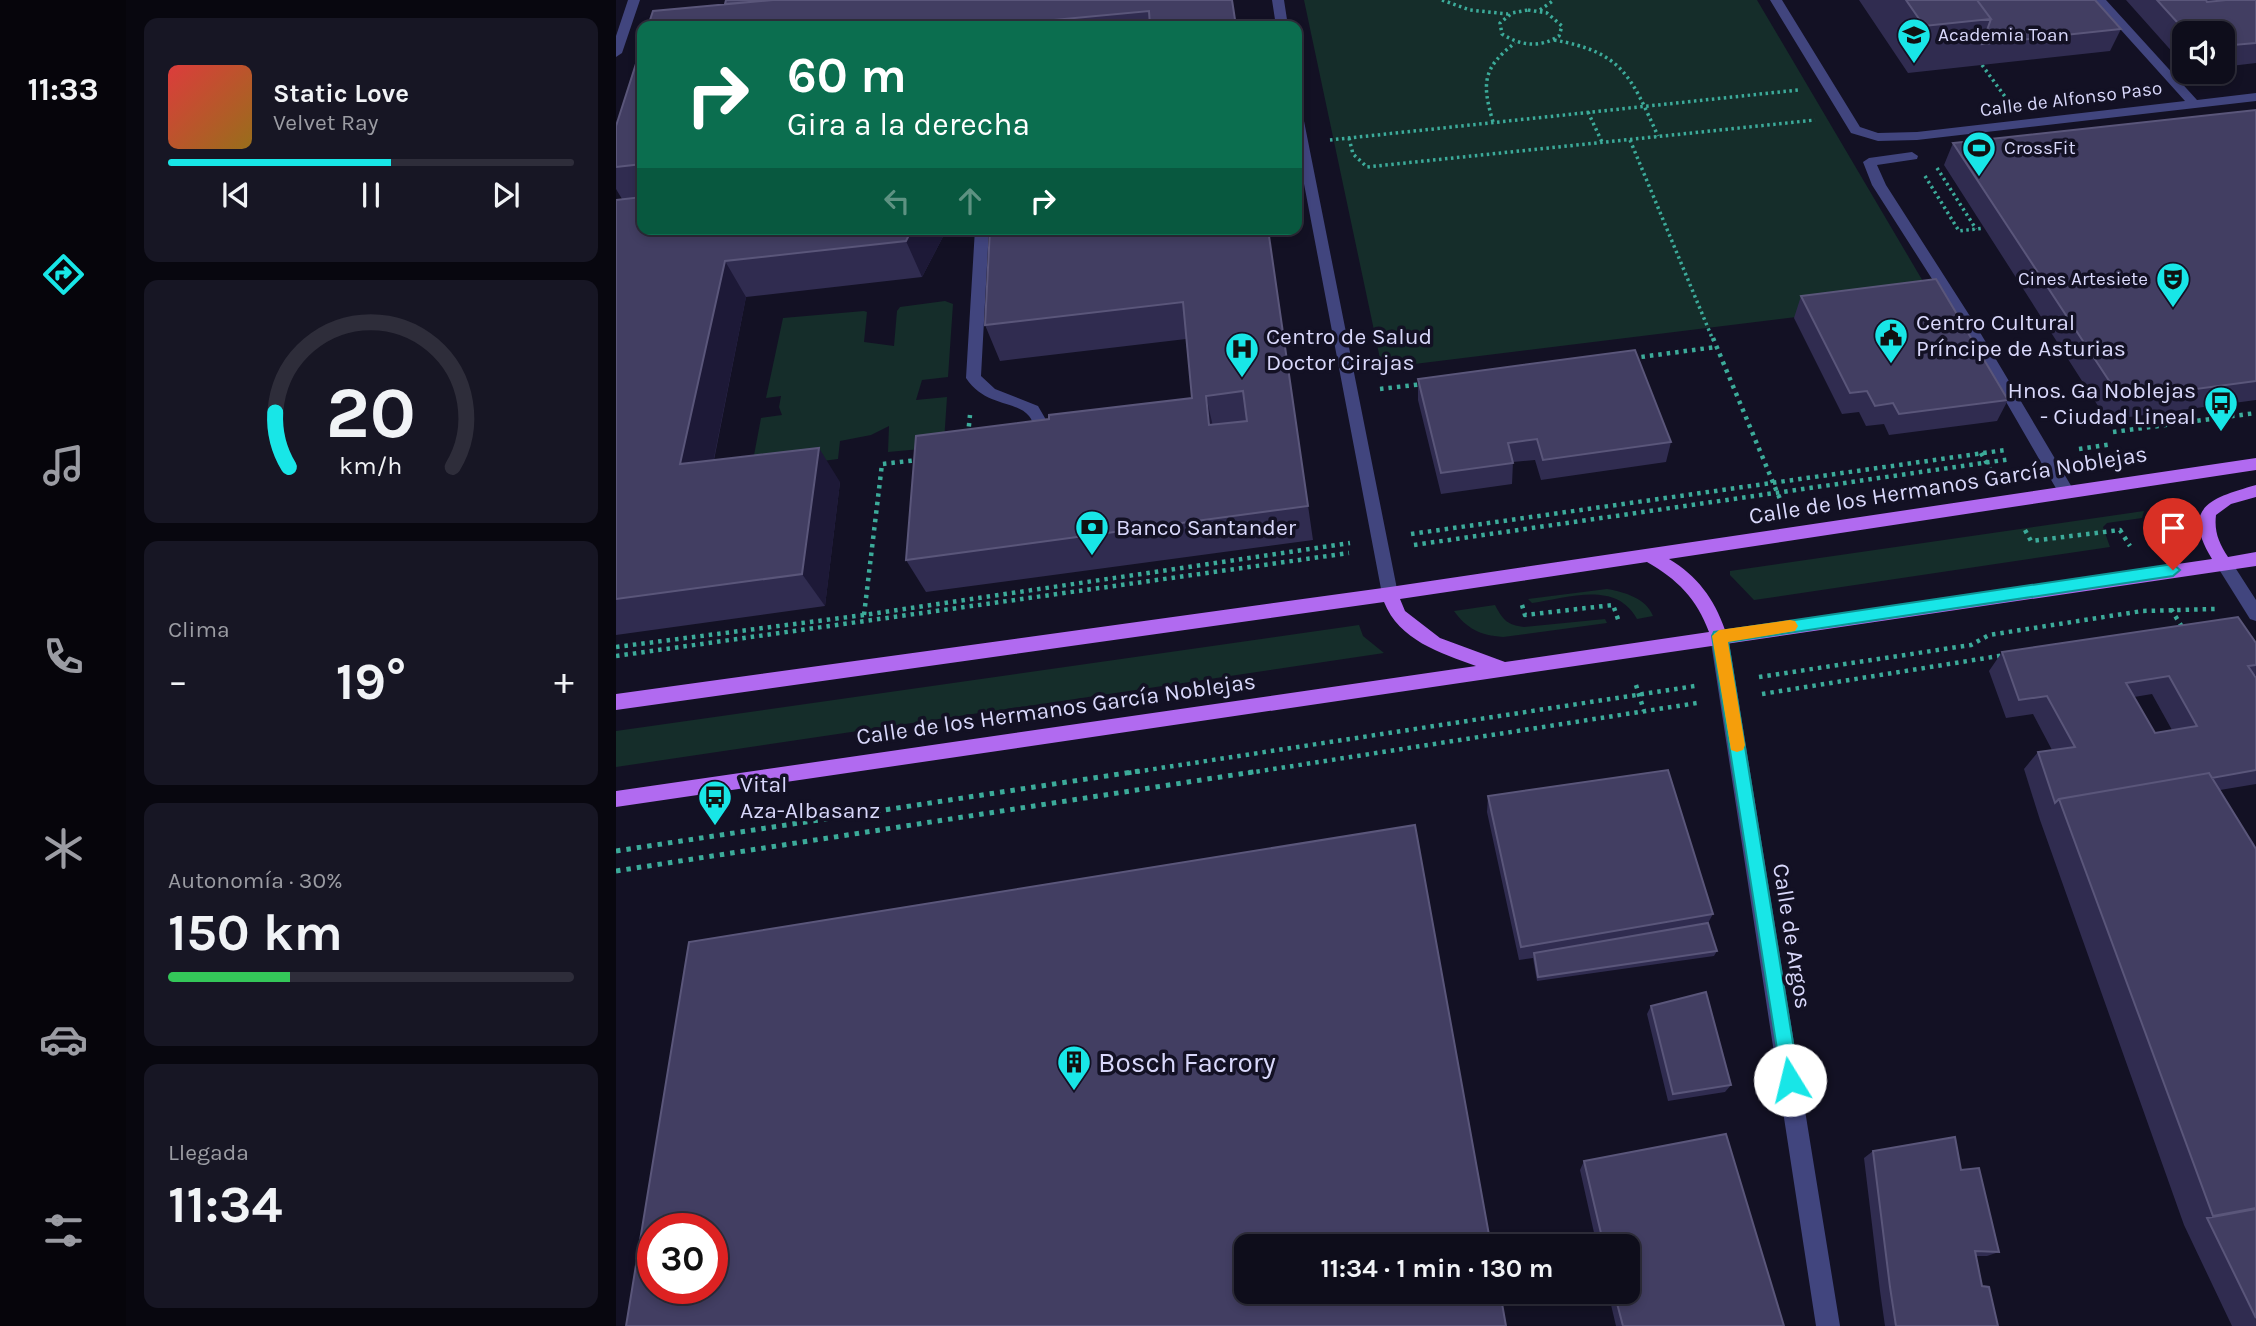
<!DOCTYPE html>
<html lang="es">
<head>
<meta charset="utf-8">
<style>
	:root { --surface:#0e0d1b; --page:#171624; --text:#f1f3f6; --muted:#9b9ca3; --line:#2e2d3a; --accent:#18e6e7 }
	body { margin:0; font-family:Karla,sans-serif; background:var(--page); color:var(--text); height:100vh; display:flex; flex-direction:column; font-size:26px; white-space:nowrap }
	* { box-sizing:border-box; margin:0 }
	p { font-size:23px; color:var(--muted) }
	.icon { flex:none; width:38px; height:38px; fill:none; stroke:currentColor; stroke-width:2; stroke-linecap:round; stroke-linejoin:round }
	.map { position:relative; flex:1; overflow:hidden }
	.side { display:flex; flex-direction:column; gap:18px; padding:18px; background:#08070f; width:490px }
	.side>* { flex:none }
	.banner { position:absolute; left:21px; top:21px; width:665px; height:214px; border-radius:14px; box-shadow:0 4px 10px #0003,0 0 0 2px var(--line); background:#0b6e4f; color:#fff; overflow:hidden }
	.tools { position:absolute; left:1556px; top:21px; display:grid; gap:14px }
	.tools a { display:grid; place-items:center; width:63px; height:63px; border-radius:14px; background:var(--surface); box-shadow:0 4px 10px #0003,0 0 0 2px var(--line); font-size:35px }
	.speed { position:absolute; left:21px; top:1213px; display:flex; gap:14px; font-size:35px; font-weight:700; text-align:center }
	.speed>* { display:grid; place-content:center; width:91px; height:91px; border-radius:50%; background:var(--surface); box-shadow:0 4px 10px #0003,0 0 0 2px var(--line); line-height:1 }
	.speed .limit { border:10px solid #d22; background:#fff; color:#111 }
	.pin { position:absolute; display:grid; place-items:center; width:60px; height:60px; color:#fff; margin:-72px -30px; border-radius:50% 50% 50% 0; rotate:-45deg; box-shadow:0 0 7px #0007 }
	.pin .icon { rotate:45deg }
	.me { position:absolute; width:77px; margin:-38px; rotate:351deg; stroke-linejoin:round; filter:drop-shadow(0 0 5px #0008) }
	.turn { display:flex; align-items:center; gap:24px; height:147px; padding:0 35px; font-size:32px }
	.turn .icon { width:91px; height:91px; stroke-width:2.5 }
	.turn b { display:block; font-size:49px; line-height:60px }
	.lanes { display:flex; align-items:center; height:66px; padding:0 35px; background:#0003; justify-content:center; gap:35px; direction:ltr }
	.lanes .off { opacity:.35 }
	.big { font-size:52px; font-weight:700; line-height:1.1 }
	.side .card { flex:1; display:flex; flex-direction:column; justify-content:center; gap:10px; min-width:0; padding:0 24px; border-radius:14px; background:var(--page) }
	.side .dial { align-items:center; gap:0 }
	.dial svg { height:182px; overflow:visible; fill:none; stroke:var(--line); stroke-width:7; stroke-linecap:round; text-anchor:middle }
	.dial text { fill:var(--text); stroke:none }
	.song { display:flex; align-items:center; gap:21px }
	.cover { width:84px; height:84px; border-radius:10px; background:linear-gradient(135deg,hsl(0 70% 55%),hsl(40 70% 35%)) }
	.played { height:7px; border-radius:4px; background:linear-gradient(90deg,var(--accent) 55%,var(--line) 55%) }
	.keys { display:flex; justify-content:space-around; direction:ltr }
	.heat { display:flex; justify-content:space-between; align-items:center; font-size:38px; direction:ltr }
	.charge { height:10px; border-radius:5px; background:linear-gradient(90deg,#34c759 30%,var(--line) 0) }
	.trip { position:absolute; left:618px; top:1234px; width:406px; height:70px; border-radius:14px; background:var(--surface); box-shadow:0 4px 10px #0003,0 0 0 2px var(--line); font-weight:700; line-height:70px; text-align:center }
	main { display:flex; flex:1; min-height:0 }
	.tabs { display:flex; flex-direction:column; width:126px; justify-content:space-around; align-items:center; background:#06050b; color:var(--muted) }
	.tabs .icon { width:49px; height:49px }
	.tabs .on { color:var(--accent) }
	.tabs b { font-size:32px; color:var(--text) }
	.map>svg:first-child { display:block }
	.green { fill:#152d2a }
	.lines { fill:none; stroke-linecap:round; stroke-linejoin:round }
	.path-far2 { stroke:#3cab9a; stroke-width:3.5; stroke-dasharray:2.5 3.5; stroke-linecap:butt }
	.path-far1 { stroke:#3cab9a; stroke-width:4.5; stroke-dasharray:3.5 5; stroke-linecap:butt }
	.path { stroke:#3cab9a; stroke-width:5; stroke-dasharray:4.5 6; stroke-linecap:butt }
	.minor { fill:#41457e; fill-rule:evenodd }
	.major { fill:#b16af0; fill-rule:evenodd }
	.wall { fill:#302c50; fill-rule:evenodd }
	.shaded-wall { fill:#1d1937 }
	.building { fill:#423e62; stroke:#5a567a; stroke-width:2; fill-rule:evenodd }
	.route { fill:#18e6e7; stroke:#109696; stroke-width:2 }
	.slow { fill:#f59e0b }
	.labels { text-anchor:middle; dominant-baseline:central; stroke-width:7; stroke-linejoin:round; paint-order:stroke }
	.far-poi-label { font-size:19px; fill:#d9d8fb; stroke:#131124; text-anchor:start }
	.far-street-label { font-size:19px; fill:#d9d8fb; stroke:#131124 }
	.poi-label { font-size:23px; fill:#d9d8fb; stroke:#131124; text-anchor:start }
	.street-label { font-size:23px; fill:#d9d8fb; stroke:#131124 }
	.near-poi-label { font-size:28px; fill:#d9d8fb; stroke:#131124; text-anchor:start }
</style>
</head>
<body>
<main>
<nav class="tabs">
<b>11:33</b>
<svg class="icon on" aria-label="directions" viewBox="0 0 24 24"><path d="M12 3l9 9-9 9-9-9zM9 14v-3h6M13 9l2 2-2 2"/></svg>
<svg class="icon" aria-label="music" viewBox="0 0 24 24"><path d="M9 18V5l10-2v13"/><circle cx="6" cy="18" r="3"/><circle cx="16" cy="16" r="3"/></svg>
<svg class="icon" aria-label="phone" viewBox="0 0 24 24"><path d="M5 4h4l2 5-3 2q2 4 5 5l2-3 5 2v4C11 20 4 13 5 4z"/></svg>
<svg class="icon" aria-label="climate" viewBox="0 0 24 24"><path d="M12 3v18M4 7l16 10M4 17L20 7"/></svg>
<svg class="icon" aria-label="car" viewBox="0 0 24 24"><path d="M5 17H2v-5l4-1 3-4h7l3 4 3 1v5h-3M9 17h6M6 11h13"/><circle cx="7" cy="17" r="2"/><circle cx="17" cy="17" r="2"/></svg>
<svg class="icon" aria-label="filters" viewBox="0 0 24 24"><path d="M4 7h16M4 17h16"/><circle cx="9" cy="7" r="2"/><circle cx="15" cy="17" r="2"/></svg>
</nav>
<section class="side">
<div class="card">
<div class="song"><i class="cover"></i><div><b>Static Love</b><p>Velvet Ray</p></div></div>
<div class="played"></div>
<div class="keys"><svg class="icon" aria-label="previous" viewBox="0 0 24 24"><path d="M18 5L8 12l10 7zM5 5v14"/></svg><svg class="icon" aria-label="pause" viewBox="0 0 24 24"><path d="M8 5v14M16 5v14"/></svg><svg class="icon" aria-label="next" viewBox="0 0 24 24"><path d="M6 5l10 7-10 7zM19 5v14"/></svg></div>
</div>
<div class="card dial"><svg viewBox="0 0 100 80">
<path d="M14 69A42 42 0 1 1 86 69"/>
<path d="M14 69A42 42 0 0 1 8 45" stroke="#18e6e7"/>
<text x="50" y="56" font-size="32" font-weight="700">20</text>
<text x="50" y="72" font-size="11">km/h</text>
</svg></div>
<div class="card"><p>Clima</p>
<div class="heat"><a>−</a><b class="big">19°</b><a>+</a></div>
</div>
<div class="card"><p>Autonomía · 30%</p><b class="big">150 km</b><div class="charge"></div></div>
<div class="card"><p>Llegada</p><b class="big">11:34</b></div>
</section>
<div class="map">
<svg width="1640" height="1326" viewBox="0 0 1640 1326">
	<rect width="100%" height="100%" fill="#131124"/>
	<path class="green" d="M688,0H1141L1318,300L766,368Z
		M329,301L337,304L332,377L306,380L300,400L331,397L328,442L316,448L272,452L273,426L255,435L224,441L222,459L145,469L136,466L145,418L166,415L163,407L165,396L150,398L167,318L248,311L251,312L248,342L278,346L281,311L284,307Z
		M1528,511L1526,518L1491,523L1487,527L1494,547L1138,600L1114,575V571Z
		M991,589C1008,592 1030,598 1037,616L1021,619C1000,580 952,598 916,603L912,599Z
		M879,605C887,620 891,625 908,627L989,619L991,623L887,637C864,635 851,629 838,611Z
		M743,625L747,636L768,653L0,767V731Z"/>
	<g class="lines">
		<path class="path-far2" d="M826,0L854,10L892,14
			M912,10L931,13L946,26L943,36C924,48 905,46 886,34L884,23L896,13Z
			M924,10L938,0
			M938,40C1007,52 1015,77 1042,136
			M1366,65L1390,98
			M972,112L986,142
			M877,122C866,84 866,68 899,43
			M733,138L737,154L751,167L1199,120
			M714,140L1182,90
			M1014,140L1097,340
			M1321,168L1360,229
			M1309,176L1343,231L1368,228"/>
		<path class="path-far1" d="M1097,338L1166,504
			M1017,358L1100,347
			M764,389L807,384
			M1497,432L1640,413
			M352,435L354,415
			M1463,449L1496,444
			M1365,453L1377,474
			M1409,530L1415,541L1504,530L1514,546
			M795,534L1389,450
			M798,545L1395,459
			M906,605L909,615L997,605L1003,622
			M1555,609L1566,627
			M248,615L266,464L302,460
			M0,647L248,615L734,543
			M0,656L733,553
			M1143,677L1355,645L1373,635L1526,611L1599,609
			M1020,685L1028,711
			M1146,694L1389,655
			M512,773L1079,686
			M632,773L1081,703"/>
		<path class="path" d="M0,851L523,771
			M0,871L643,771"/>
		<path class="minor" d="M12,0H24L6,53L0,57V36Z
			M656,0H668L672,26H660Z
			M1154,0H1166L1244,127L1262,133L1301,132L1569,101L1478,0H1490L1581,100L1640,93V101L1301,140L1262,141L1235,133Z
			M681,112L687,116L782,594L780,599H768L766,594L681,147Z
			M1296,152L1302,156L1301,159L1261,165L1270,185L1359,324L1457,489L1459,493L1457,497H1445L1348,329L1256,185L1247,162L1253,158Z
			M359,229H373L365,376L379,389L422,406L433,425L435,439L432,443H422C418,434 419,423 413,416C400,400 369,407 350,378Z
			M1607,556L1613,558L1640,600V621L1634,619L1599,563L1601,558Z
			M1103,629L1109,631L1112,636L1224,1326H1200L1094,636L1097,631Z"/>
		<path class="major" d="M1640,458V470L1053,559C1081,576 1098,598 1109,630L1596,559C1564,507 1595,498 1640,485V497L1615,504L1600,515C1598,532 1603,543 1612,557L1640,552V566L0,807V791L860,666C824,653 783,640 768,602L0,710V694L774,587ZM1031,562C1061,579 1081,599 1093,632L889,662L824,638L789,611L784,599Z"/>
	</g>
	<path class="wall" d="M616,0L620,26H32L109,4Z
		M1243,0H1479L1505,29L1494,51L1292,73Z
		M1510,0H1640V63L1606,67V33H1568V65Z
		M26,45V229H331L306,277L130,297L98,460L224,482L209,606L0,635V200L6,199L0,189V126Z
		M1640,110V400L1491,420L1328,165L1337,143Z
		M652,229L697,540L310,592L290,560L433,419L576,398L570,339L384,361L369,325Z
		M1185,296L1392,400L1381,421L1273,435L1268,424L1250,426L1243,412L1226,414L1178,318Z
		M802,379L1055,442L1050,462L925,480L919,460L897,462L896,484L825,494L802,400Z
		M1640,643V675L1639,676L1640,678V784L1604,790L1640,849V1326H1616L1568,1225L1424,820L1408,769L1422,752L1436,750L1417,714L1390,718L1373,671L1386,652ZM1536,694L1556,730L1539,733L1518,697Z
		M872,796L1097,914L1092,923L1101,951L1098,956L921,981L917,958L903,960L871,812Z
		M1035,1006L1115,1085L1109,1092L1052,1101L1031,1014Z
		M1257,1151L1345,1170L1383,1252L1371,1256H1360L1366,1286L1382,1326H1269L1264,1291L1248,1158Z
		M968,1161L1168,1326H1000L992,1292H1012V1246H981L964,1170Z"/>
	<path class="shaded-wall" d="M296,229H331L306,277L290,241Z
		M109,261L130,297L90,498L64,464Z
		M590,396L598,431L593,425Z
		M203,448L224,482L209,606L186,574Z"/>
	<path class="building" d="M110,0H157L109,4Z
		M157,0H616L620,26H534L533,11L374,26H32L37,11Z
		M1290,0H1361L1375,19L1308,26Z
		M1361,0H1479L1505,29L1366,44L1375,19Z
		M1541,0H1590L1591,2L1610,0H1640V43L1606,46V33H1571Z
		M26,45V164L0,167V126Z
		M1640,110V381L1505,399L1337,143Z
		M26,197V229H296L290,241L109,261L64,464L203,448L186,574L0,599V200Z
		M374,229H652L692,506L290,560L300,436L433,419V415L576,398L567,302L369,325ZM627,391L631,421L593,425L590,396Z
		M1320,279L1392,400L1283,414L1277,403L1259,406L1251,391L1234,393L1185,296Z
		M1019,350L1055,442L927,460L921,439L892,443L897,463L825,473L802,379Z
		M1622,617L1640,643V665L1632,666L1640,678V770L1596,778L1593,773L1443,799L1439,803L1422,752L1459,747L1431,696L1403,700L1386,652ZM1553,676L1581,726L1539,733L1510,683Z
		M1052,770L1097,914L905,947L872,796Z
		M1593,773L1640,849V1208L1597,1216L1443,799Z
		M799,825L875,1246H630V1292H884L890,1326H10L73,942ZM37,1228H96V1288H37Z
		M1092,923L1101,951L922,977L918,953Z
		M1090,992L1115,1085L1057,1094L1035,1006Z
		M1110,1134L1168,1326H1007L998,1292H1012V1246H988L968,1161Z
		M1339,1137L1345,1170L1363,1168L1383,1252L1359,1251L1366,1286L1373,1287L1382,1326H1280L1274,1287L1257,1151Z
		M1640,1209V1318L1591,1218Z"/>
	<path class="route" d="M1557,564L1564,570L1557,576L1112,642L1183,1080L1180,1087L1174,1090L1167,1087L1096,636L1098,632Z"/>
	<path class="slow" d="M1174,620L1179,621L1182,626L1179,631L1112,642L1129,745L1127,750L1121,752L1115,750L1096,636L1103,630Z"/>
	<defs>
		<g id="school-pin" transform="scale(1.75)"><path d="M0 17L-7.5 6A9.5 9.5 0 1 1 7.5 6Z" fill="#18e6e7" stroke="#131124"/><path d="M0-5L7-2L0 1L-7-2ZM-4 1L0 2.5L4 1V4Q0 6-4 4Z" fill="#111"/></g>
		<g id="stadium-pin" transform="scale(1.75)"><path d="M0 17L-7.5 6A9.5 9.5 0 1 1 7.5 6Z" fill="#18e6e7" stroke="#131124"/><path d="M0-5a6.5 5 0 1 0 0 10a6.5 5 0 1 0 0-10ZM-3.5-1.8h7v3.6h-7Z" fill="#111"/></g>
		<g id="theatre-pin" transform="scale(1.75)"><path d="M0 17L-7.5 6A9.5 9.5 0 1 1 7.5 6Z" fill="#18e6e7" stroke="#131124"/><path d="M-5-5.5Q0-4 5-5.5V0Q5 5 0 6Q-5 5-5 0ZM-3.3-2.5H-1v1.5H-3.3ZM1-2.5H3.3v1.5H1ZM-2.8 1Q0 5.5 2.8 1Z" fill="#111"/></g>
		<g id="civic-pin" transform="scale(1.75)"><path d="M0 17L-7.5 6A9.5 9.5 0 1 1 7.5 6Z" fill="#18e6e7" stroke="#131124"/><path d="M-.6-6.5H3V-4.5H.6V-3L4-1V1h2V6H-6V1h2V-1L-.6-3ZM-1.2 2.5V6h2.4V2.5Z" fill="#111"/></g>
		<g id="hospital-pin" transform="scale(1.75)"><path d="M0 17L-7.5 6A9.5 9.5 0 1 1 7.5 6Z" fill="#18e6e7" stroke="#131124"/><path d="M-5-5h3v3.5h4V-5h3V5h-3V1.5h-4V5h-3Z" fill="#111"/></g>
		<g id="bus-pin" transform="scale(1.75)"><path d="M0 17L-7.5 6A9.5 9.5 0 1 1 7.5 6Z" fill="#18e6e7" stroke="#131124"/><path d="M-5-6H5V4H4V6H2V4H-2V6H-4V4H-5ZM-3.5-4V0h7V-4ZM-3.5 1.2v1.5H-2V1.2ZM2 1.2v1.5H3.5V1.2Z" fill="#111"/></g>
		<g id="bank-pin" transform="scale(1.75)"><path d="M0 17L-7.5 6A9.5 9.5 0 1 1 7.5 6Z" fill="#18e6e7" stroke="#131124"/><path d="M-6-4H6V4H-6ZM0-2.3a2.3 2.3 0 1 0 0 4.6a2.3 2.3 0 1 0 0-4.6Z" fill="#111"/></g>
		<g id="building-pin" transform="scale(1.75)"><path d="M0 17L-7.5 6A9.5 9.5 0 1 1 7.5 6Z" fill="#18e6e7" stroke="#131124"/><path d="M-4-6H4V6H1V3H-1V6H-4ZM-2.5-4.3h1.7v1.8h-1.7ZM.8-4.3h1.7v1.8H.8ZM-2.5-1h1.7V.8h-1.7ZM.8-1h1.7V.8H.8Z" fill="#111"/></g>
	</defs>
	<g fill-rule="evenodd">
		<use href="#school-pin" x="1298" y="35"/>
		<use href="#stadium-pin" x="1363" y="148"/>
		<use href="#theatre-pin" x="1557" y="279"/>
		<use href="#civic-pin" x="1275" y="335"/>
		<use href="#hospital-pin" x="626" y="349"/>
		<use href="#bus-pin" x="1605" y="403"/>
		<use href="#bank-pin" x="476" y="527"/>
		<use href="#bus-pin" x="99" y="797"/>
		<use href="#building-pin" x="458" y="1062"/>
	</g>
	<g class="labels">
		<g class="far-poi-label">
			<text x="1322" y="35">Academia Toan</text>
			<text x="1388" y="148">CrossFit</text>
			<text x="1532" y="279" text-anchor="end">Cines Artesiete</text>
		</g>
		<g class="far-street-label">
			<text transform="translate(1455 99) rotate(-7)">Calle de Alfonso Paso</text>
		</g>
		<g class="poi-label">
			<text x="1300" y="322">Centro Cultural<tspan x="1300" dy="26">Príncipe de Asturias</tspan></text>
			<text x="650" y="336">Centro de Salud<tspan x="650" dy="26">Doctor Cirajas</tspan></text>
			<text x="1580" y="390" text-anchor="end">Hnos. Gª Noblejas<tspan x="1580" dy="26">- Ciudad Lineal</tspan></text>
			<text x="500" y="527">Banco Santander</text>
			<text x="124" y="784">Vital<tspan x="124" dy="26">Aza-Albasanz</tspan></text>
		</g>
		<g class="street-label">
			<text transform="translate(1332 485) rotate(-9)">Calle de los Hermanos García Noblejas</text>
			<text transform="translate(440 709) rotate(-8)">Calle de los Hermanos García Noblejas</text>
			<text transform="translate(1176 936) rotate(81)">Calle de Argos</text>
		</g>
		<g class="near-poi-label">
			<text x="482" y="1062">Bosch Facrory</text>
		</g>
	</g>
</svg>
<div class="tools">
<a><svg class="icon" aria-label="sound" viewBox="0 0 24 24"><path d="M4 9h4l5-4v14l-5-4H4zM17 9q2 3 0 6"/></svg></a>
</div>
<div class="speed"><div class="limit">30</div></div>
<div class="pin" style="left:1557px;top:570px;background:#d93025"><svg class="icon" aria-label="arrive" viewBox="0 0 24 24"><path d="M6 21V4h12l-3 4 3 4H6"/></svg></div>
<svg class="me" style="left:1174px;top:1080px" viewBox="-20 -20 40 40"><circle r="19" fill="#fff"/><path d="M0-13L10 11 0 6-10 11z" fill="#18e6e7"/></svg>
<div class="trip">11:34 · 1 min · 130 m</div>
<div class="banner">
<div class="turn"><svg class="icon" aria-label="right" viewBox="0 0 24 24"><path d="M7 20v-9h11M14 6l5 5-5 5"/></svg><div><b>60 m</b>Gira a la derecha</div></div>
<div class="lanes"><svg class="icon off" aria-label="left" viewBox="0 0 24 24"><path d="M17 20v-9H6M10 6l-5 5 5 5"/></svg><svg class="icon off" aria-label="ahead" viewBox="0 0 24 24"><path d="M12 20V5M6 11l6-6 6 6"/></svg><svg class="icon" aria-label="right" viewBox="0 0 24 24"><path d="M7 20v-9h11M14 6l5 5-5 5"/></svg></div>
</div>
</div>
</main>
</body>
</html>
